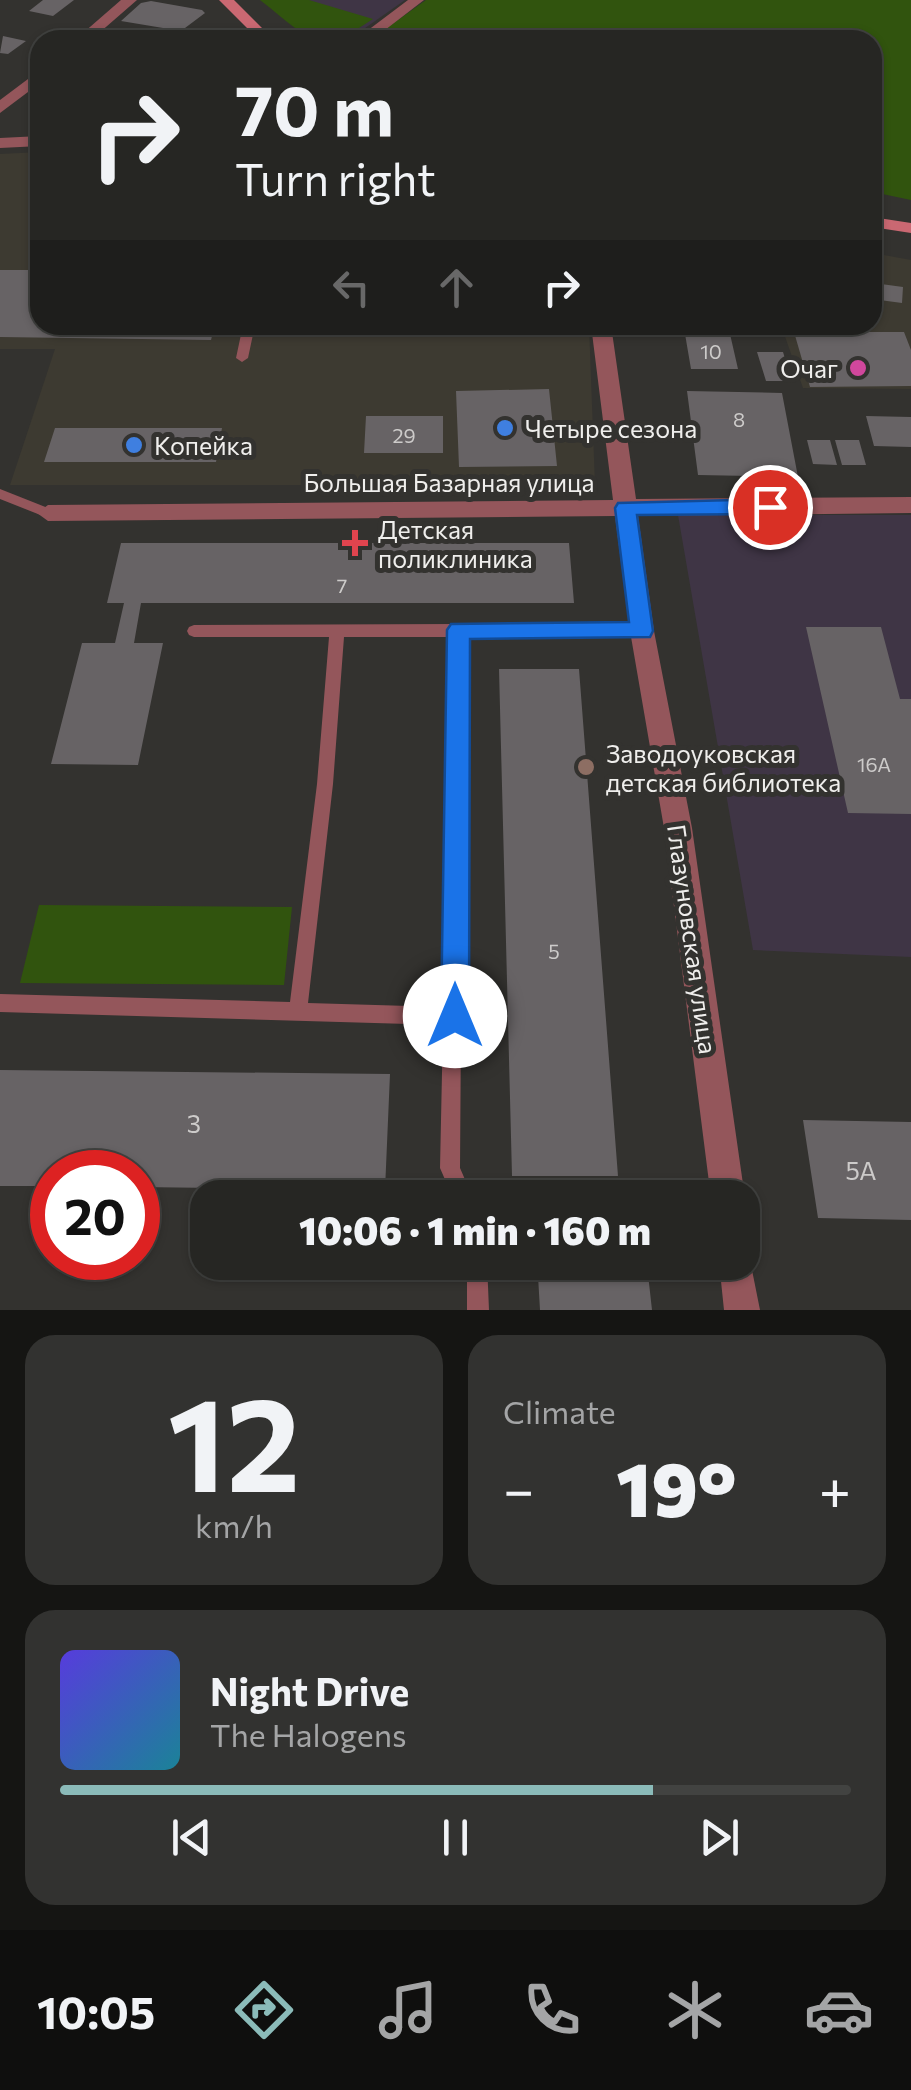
<!DOCTYPE html>
<html lang="en">
<head>
<meta charset="utf-8">
<style>
	:root { --surface:#262623; --page:#323230; --text:#f1f3f6; --muted:#a4a5a6; --line:#424341; --accent:#8bbbb9 }
	body { margin:0; font-family:Commissioner,sans-serif; background:var(--page); color:var(--text); height:100vh; display:flex; flex-direction:column; font-size:38px; white-space:nowrap }
	* { box-sizing:border-box; margin:0 }
	p { font-size:32px; color:var(--muted) }
	.icon { flex:none; width:55px; height:55px; fill:none; stroke:currentColor; stroke-width:2; stroke-linecap:round; stroke-linejoin:round }
	.map { position:relative; height:1310px; overflow:hidden }
	.panel { display:flex; flex-direction:column; gap:25px; padding:25px; background:#151513; flex:1 }
	.panel>* { flex:none }
	.banner { position:absolute; left:30px; top:30px; width:852px; height:305px; border-radius:30px; box-shadow:0 2px 8px #0004,0 0 0 2px var(--line); background:#262623; color:var(--text); overflow:hidden }
	.speed { position:absolute; left:30px; top:1150px; display:flex; gap:20px; font-size:50px; font-weight:700; text-align:center }
	.speed>* { display:grid; place-content:center; width:130px; height:130px; border-radius:50%; background:var(--surface); box-shadow:0 2px 8px #0004,0 0 0 2px var(--line); line-height:1 }
	.speed .limit { border:15px solid #d22; background:#fff; color:#111 }
	.pin { position:absolute; display:grid; place-items:center; width:85px; height:85px; color:#fff; margin:-42px; border:5px solid #fff; border-radius:50%; box-shadow:0 2px 10px #0007 }
	.me { position:absolute; width:110px; margin:-55px; rotate:0deg; stroke-linejoin:round; filter:drop-shadow(0 0 8px #0008) }
	.turn { display:flex; align-items:center; gap:35px; height:210px; padding:0 40px; font-size:45px }
	.turn .icon { width:130px; height:130px; stroke-width:2.5 }
	.turn b { display:block; font-size:70px; line-height:85px }
	.lanes { display:flex; align-items:center; height:95px; padding:0 40px; background:#0003; justify-content:center; gap:50px; direction:ltr }
	.lanes .off { opacity:.35 }
	.big { font-size:75px; font-weight:800; line-height:1.1 }
	.panel .widget { flex:1; display:flex; flex-direction:column; justify-content:center; gap:15px; min-width:0; padding:0 35px; border-radius:30px; background:var(--page) }
	.panel .dial { align-items:center; gap:0 }
	.dial b { font-size:130px; line-height:1 }
	.song { display:flex; align-items:center; gap:30px }
	.cover { width:120px; height:120px; border-radius:15px; background:linear-gradient(135deg,hsl(250 70% 55%),hsl(190 70% 35%)) }
	.played { height:10px; border-radius:5px; background:linear-gradient(90deg,var(--accent) 75%,var(--line) 75%) }
	.keys { display:flex; justify-content:space-around; direction:ltr }
	.heat { display:flex; justify-content:space-between; align-items:center; font-size:55px; direction:ltr }
	.panel .tiles { flex:1; display:grid; gap:25px; grid-template-columns:1fr 1fr }
	.widget:last-child { grid-column:span 2 }
	.trip { position:absolute; left:190px; top:1180px; width:570px; height:100px; border-radius:30px; background:var(--surface); box-shadow:0 2px 8px #0004,0 0 0 2px var(--line); font-weight:800; line-height:100px; text-align:center }
	.tab-bar { display:flex; height:160px; justify-content:space-around; align-items:center; background:#0f0f0e; color:var(--muted) }
	.tab-bar .icon { width:70px; height:70px }
	.tab-bar .selected { color:var(--accent) }
	.tab-bar b { font-size:45px; color:var(--text) }
	.map>svg:first-child { display:block }
	.built { fill:#3d3a31 }
	.education { fill:#3f3545 }
	.green { fill:#31540e }
	.building { fill:#676365 }
	.lines { fill:none; stroke-linecap:round; stroke-linejoin:round }
	.service { fill:#94565b; fill-rule:evenodd }
	.minor { fill:#94565b; fill-rule:evenodd }
	.tertiary { fill:#94565b; fill-rule:evenodd }
	.secondary { fill:#ca6872; fill-rule:evenodd }
	.route { fill:#1a73e8; stroke:#114b97; stroke-width:2.5 }
	.hotel-dot { fill:#d1479c; stroke:#33322f; stroke-width:4 }
	.shop-dot { fill:#3f7fe0; stroke:#33322f; stroke-width:4 }
	.health-dot { fill:#e0444e; stroke:#33322f; stroke-width:4 }
	.education-dot { fill:#8d6e63; stroke:#33322f; stroke-width:4 }
	.labels { text-anchor:middle; dominant-baseline:central; stroke-width:10; stroke-linejoin:round; paint-order:stroke }
	.number-label { font-size:20px; fill:#cdcbca }
	.poi-label { font-size:25px; fill:#efeeec; stroke:#33322f; text-anchor:start }
	.street-label { font-size:25px; fill:#efeeec; stroke:#33322f }
	.near-number-label { font-size:25px; fill:#cdcbca }
</style>
</head>
<body>
<div class="map">
<svg width="911" height="1310" viewBox="0 0 911 1310">
	<rect width="100%" height="100%" fill="#33322f"/>
	<path class="built" d="M40,152V325H589L595,485H10L55,349H0V154Z
		M873,253L911,260V389L803,388L781,325H872Z"/>
	<path class="education" d="M268,0H405L348,40H310Z
		M678,515H911V957L753,950Z"/>
	<path class="green" d="M260,0H309L373,19C316,58 308,37 260,0Z
		M426,0H911V200L873,192L872,40H370Z
		M39,905L292,907L284,985L20,983Z"/>
	<path class="building" d="M43,0H74L53,16L29,11Z
		M151,1L202,10L205,13L181,31L121,21L141,3Z
		M3,36L26,41L8,54L0,53Z
		M32,264H40V325H215L211,340L0,337V270H29Z
		M872,273L882,274L881,284L903,287L902,303L872,299Z
		M794,332H904L911,350V386L810,387Z
		M685,334H730L738,369H691Z
		M757,352H783L792,381H766Z
		M549,389L557,466L459,467L456,391Z
		M687,391L782,393L798,477L698,475Z
		M366,416H443V453H364Z
		M866,416L911,417V447L874,446Z
		M55,428H222L216,462H44Z
		M807,440H830L837,465L813,464Z
		M835,440H859L866,465H842Z
		M121,543H569L574,603H141L134,643H163L138,765L51,764L82,643H115L124,603H107Z
		M806,627H881L900,699H911V814L848,813Z
		M499,669H579L618,1176H512Z
		M0,1070L390,1074L385,1190L138,1187V1172H52V1186H0Z
		M803,1120L911,1122V1220L818,1218Z
		M648,1274L652,1310H540L538,1276Z"/>
	<g class="lines">
		<path class="service" d="M243,325H255L248,358L242,362L236,358Z
			M0,489L53,510L55,513L48,518L0,499Z
			M458,624L642,625L647,627L649,631L647,635L642,637H465L462,1010L464,1016L461,1023L460,1168L473,1198H453L440,1168L443,1025L0,1012V994L290,1002L317,784L329,637H194L189,635L187,631L189,627L194,625ZM344,637H450L443,1007L308,1003L333,784Z
			M467,1262H487L489,1310H467Z"/>
		<path class="minor" d="M121,0H137L91,40H75Z
			M408,0H424L372,40H355Z
			M40,70V83L0,113V100Z
			M591,325H611L636,499L911,497V513L638,516L654,631L692,828L745,1198L742,1204V1198H711L664,828L630,631L615,516L48,521L37,513L48,505L613,500Z
			M742,1247L748,1250L760,1310H724L719,1262H742Z"/>
		<path class="tertiary" d="M40,136V146L0,148V138Z"/>
		<path class="secondary" d="M219,0H234L274,40H259Z
			M872,217L911,223V233L872,227Z"/>
	</g>
	<path class="route" d="M770,499L780,507L770,514L637,515L653,631L650,637L470,639L469,1016L465,1026L455,1030L445,1026L441,1016L447,630L451,624L629,622L615,508L618,503Z"/>
	<circle class="hotel-dot" cx="858" cy="368" r="10"/>
	<g class="shop-dot">
		<circle cx="505" cy="428" r="10"/>
		<circle cx="134" cy="445" r="10"/>
	</g>
	<path class="health-dot" d="M350 528h10v10h10v10h-10v10h-10v-10h-10v-10h10z"/>
	<circle class="education-dot" cx="586" cy="767" r="10"/>
	<g class="labels">
		<g class="number-label">
			<text x="711" y="351">10</text>
			<text x="739" y="419">8</text>
			<text x="404" y="435">29</text>
			<text x="342" y="585">7</text>
			<text x="874" y="764">16А</text>
			<text x="554" y="951">5</text>
		</g>
		<g class="poi-label">
			<text x="838" y="368" text-anchor="end">Очаг</text>
			<text x="525" y="428">Четыре сезона</text>
			<text x="154" y="445">Копейка</text>
			<text x="378" y="529">Детская<tspan x="378" dy="29">поликлиника</tspan></text>
			<text x="606" y="753">Заводоуковская<tspan x="606" dy="29">детская библиотека</tspan></text>
		</g>
		<g class="street-label">
			<text x="449" y="482">Большая Базарная улица</text>
			<text transform="translate(693 939) rotate(82)">Глазуновская улица</text>
		</g>
		<g class="near-number-label">
			<text x="194" y="1123">3</text>
			<text x="861" y="1170">5А</text>
		</g>
	</g>
</svg>
<div class="speed"><div class="limit">20</div></div>
<div class="pin" style="left:770px;top:507px;background:#d93025"><svg class="icon" aria-label="arrive" viewBox="0 0 24 24"><path d="M6 21V4h12l-3 4 3 4H6"/></svg></div>
<svg class="me" style="left:455px;top:1016px" viewBox="-20 -20 40 40"><circle r="19" fill="#fff"/><path d="M0-13L10 11 0 6-10 11z" fill="#1a73e8"/></svg>
<div class="trip">10:06 · 1 min · 160 m</div>
<div class="banner">
<div class="turn"><svg class="icon" aria-label="right" viewBox="0 0 24 24"><path d="M7 20v-9h11M14 6l5 5-5 5"/></svg><div><b>70 m</b>Turn right</div></div>
<div class="lanes"><svg class="icon off" aria-label="left" viewBox="0 0 24 24"><path d="M17 20v-9H6M10 6l-5 5 5 5"/></svg><svg class="icon off" aria-label="ahead" viewBox="0 0 24 24"><path d="M12 20V5M6 11l6-6 6 6"/></svg><svg class="icon" aria-label="right" viewBox="0 0 24 24"><path d="M7 20v-9h11M14 6l5 5-5 5"/></svg></div>
</div>
</div>
<section class="panel">
<div class="tiles">
<div class="widget dial"><b>12</b><p>km/h</p></div>
<div class="widget"><p>Climate</p>
<div class="heat"><a>−</a><b class="big">19°</b><a>+</a></div>
</div>
<div class="widget">
<div class="song"><i class="cover"></i><div><b>Night Drive</b><p>The Halogens</p></div></div>
<div class="played"></div>
<div class="keys"><svg class="icon" aria-label="previous" viewBox="0 0 24 24"><path d="M18 5L8 12l10 7zM5 5v14"/></svg><svg class="icon" aria-label="pause" viewBox="0 0 24 24"><path d="M8 5v14M16 5v14"/></svg><svg class="icon" aria-label="next" viewBox="0 0 24 24"><path d="M6 5l10 7-10 7zM19 5v14"/></svg></div>
</div>
</div>
</section>
<nav class="tab-bar">
<b>10:05</b>
<svg class="icon selected" aria-label="directions" viewBox="0 0 24 24"><path d="M12 3l9 9-9 9-9-9zM9 14v-3h6M13 9l2 2-2 2"/></svg>
<svg class="icon" aria-label="music" viewBox="0 0 24 24"><path d="M9 18V5l10-2v13"/><circle cx="6" cy="18" r="3"/><circle cx="16" cy="16" r="3"/></svg>
<svg class="icon" aria-label="phone" viewBox="0 0 24 24"><path d="M5 4h4l2 5-3 2q2 4 5 5l2-3 5 2v4C11 20 4 13 5 4z"/></svg>
<svg class="icon" aria-label="climate" viewBox="0 0 24 24"><path d="M12 3v18M4 7l16 10M4 17L20 7"/></svg>
<svg class="icon" aria-label="car" viewBox="0 0 24 24"><path d="M5 17H2v-5l4-1 3-4h7l3 4 3 1v5h-3M9 17h6M6 11h13"/><circle cx="7" cy="17" r="2"/><circle cx="17" cy="17" r="2"/></svg>
</nav>
</body>
</html>
